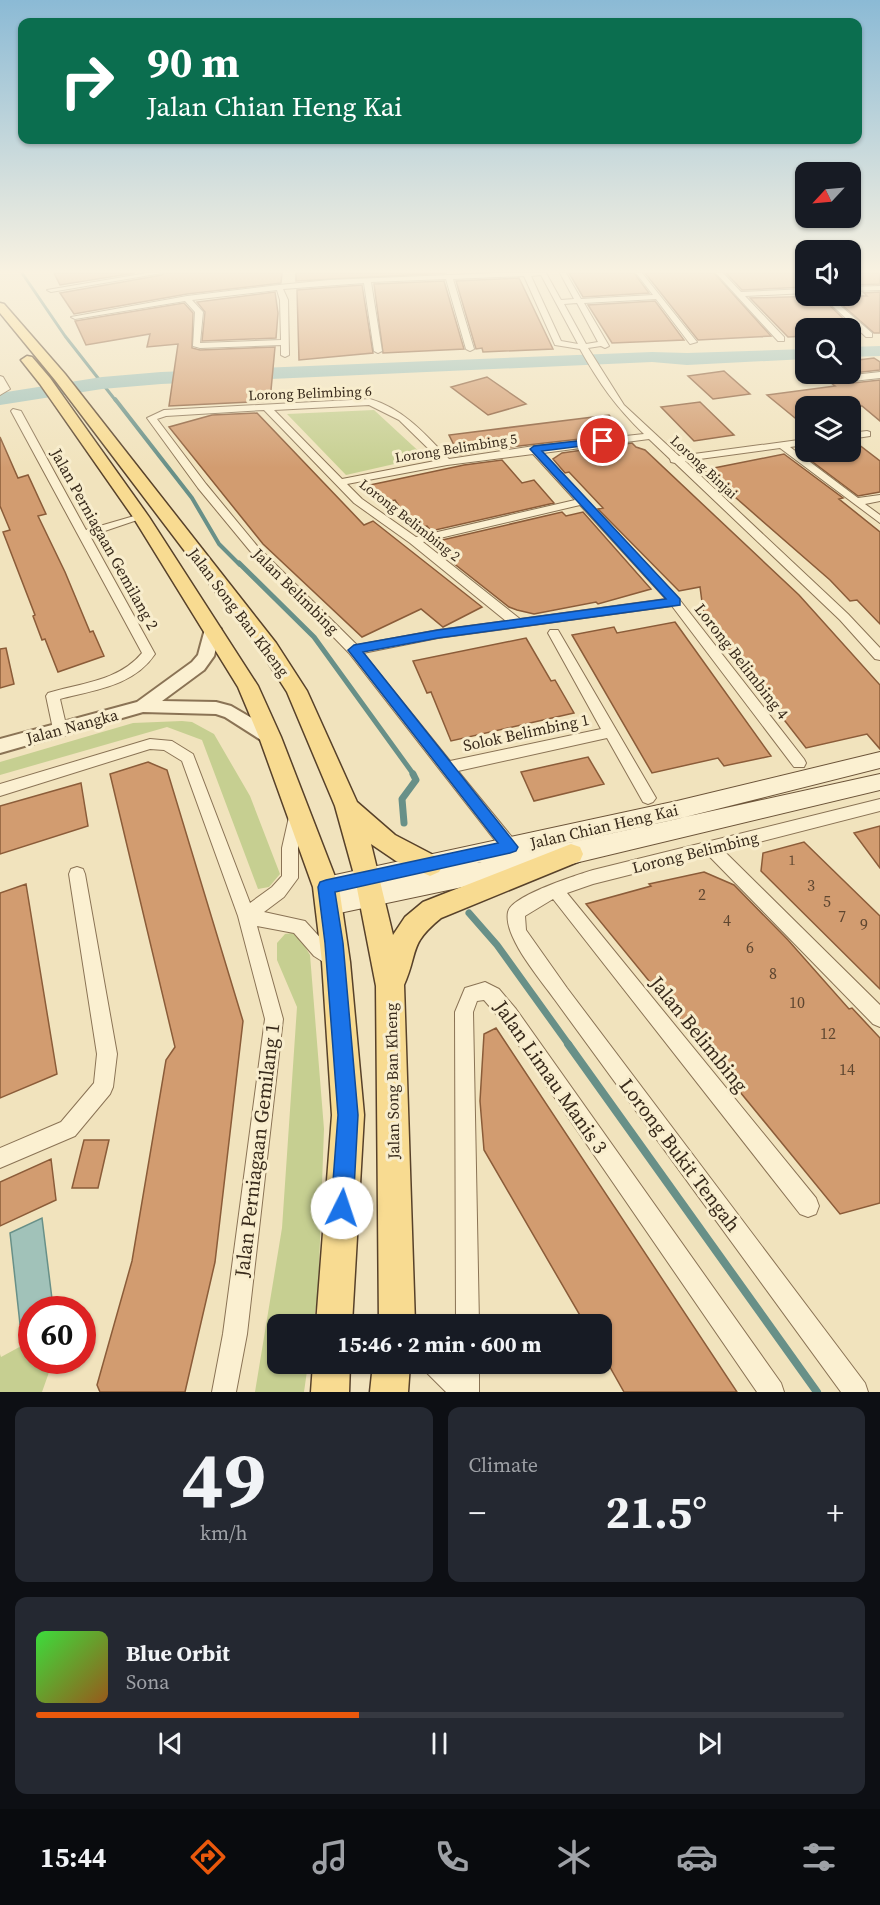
<!DOCTYPE html>
<html lang="en">
<head>
<meta charset="utf-8">
<style>
	:root { --surface:#171b24; --page:#242831; --text:#f1f3f6; --muted:#9ea1a6; --line:#363941; --accent:#ea580c }
	body { margin:0; font-family:"Source Serif 4",serif; background:var(--page); color:var(--text); height:100vh; display:flex; flex-direction:column; font-size:22px; white-space:nowrap }
	* { box-sizing:border-box; margin:0 }
	p { font-size:20px; color:var(--muted) }
	.icon { flex:none; width:33px; height:33px; fill:none; stroke:currentColor; stroke-width:2; stroke-linecap:round; stroke-linejoin:round }
	.map { position:relative; height:1392px; overflow:hidden }
	.details { display:flex; flex-direction:column; gap:15px; padding:15px; background:#0d0f14; flex:1 }
	.details>* { flex:none }
	.hud { position:absolute; left:18px; top:18px; width:844px; height:126px; border-radius:12px; box-shadow:0 2px 4px #0004; background:#0b6e4f; color:#fff; overflow:hidden }
	.needle { width:39px; rotate:244deg }
	.buttons { position:absolute; left:795px; top:162px; display:grid; gap:12px }
	.buttons a { display:grid; place-items:center; width:66px; height:66px; border-radius:12px; background:var(--surface); box-shadow:0 2px 4px #0004; font-size:30px }
	.speed { position:absolute; left:18px; top:1296px; display:flex; gap:12px; font-size:30px; font-weight:700; text-align:center }
	.speed>* { display:grid; place-content:center; width:78px; height:78px; border-radius:50%; background:var(--surface); box-shadow:0 2px 4px #0004; line-height:1 }
	.speed .limit { border:9px solid #d22; background:#fff; color:#111 }
	.pin { position:absolute; display:grid; place-items:center; width:51px; height:51px; color:#fff; margin:-26px; border:3px solid #fff; border-radius:50%; box-shadow:0 2px 6px #0007 }
	.me { position:absolute; width:66px; margin:-33px; rotate:4deg; stroke-linejoin:round; filter:drop-shadow(0 0 4px #0008) }
	.turn { display:flex; align-items:center; gap:21px; height:126px; padding:0 30px; font-size:27px }
	.turn .icon { width:78px; height:78px; stroke-width:2.5 }
	.turn b { display:block; font-size:42px; line-height:51px }
	.big { font-size:45px; font-weight:700; line-height:1.1 }
	.details .card { flex:1; display:flex; flex-direction:column; justify-content:center; gap:9px; min-width:0; padding:0 21px; border-radius:12px; background:var(--page) }
	.details .dial { align-items:center; gap:0 }
	.dial b { font-size:78px; line-height:1 }
	.song { display:flex; align-items:center; gap:18px }
	.cover { width:72px; height:72px; border-radius:9px; background:linear-gradient(135deg,hsl(120 70% 55%),hsl(30 70% 35%)) }
	.played { height:6px; border-radius:3px; background:linear-gradient(90deg,var(--accent) 40%,var(--line) 40%) }
	.keys { display:flex; justify-content:space-around; direction:ltr }
	.heat { display:flex; justify-content:space-between; align-items:center; font-size:33px; direction:ltr }
	.details .tiles { flex:1; display:grid; gap:15px; grid-template-columns:1fr 1fr }
	.card:last-child { grid-column:span 2 }
	.trip { position:absolute; left:267px; top:1314px; width:345px; height:60px; border-radius:12px; background:var(--surface); box-shadow:0 2px 4px #0004; font-weight:700; line-height:60px; text-align:center }
	.tab-bar { display:flex; height:96px; justify-content:space-around; align-items:center; background:#090b0e; color:var(--muted) }
	.tab-bar .icon { width:42px; height:42px }
	.tab-bar .selected { color:var(--accent) }
	.tab-bar b { font-size:27px; color:var(--text) }
	.map>svg:first-child { display:block }
	.green { fill:#c6cf91 }
	.water { fill:#a1c2b9; stroke:#689088; stroke-width:1.5 }
	.lines { fill:none; stroke-linecap:round; stroke-linejoin:round }
	.stream-far4 { stroke:#689088; stroke-width:3 }
	.stream-far3 { stroke:#689088; stroke-width:4 }
	.stream-far2 { stroke:#689088; stroke-width:5 }
	.stream-far1 { stroke:#689088; stroke-width:7 }
	.stream { stroke:#689088; stroke-width:8 }
	.river { fill:#a1c2b9; fill-rule:evenodd }
	.building { fill:#d29c70; stroke:#8b5c39; stroke-width:1.5 }
	.minor-casing { stroke:#8a7355; stroke-width:2 }
	.tertiary-casing { stroke:#8a7355; stroke-width:4 }
	.secondary-casing { stroke:#6c5439; stroke-width:2 }
	.primary-casing { stroke:#57412a; stroke-width:3 }
	.minor { fill:#fbf0d1; fill-rule:evenodd }
	.tertiary { fill:#fbf0d1; fill-rule:evenodd }
	.secondary { fill:#fbf0d1; fill-rule:evenodd }
	.primary { fill:#f8db91; fill-rule:evenodd }
	.route { fill:#1a73e8; stroke:#114b97; stroke-width:1.5 }
	.labels { text-anchor:middle; dominant-baseline:central; stroke-width:6; stroke-linejoin:round; paint-order:stroke }
	.far-street-label { font-size:14px; fill:#382a1b; stroke:#f8edcd }
	.number-label { font-size:14px; fill:#5e4630 }
	.street-label { font-size:16px; fill:#382a1b; stroke:#f8edcd }
	.near-number-label { font-size:16px; fill:#5e4630 }
	.near-street-label { font-size:20px; fill:#382a1b; stroke:#f8edcd }
</style>
</head>
<body>
<div class="map">
<svg width="880" height="1392" viewBox="0 0 880 1392">
	<rect width="100%" height="100%" fill="#f1e3bd"/>
	<path class="green" d="M374,410L425,457L346,475L287,414Z
		M182,721L192,722L214,734L250,796L280,874L269,887L258,889L202,740L167,727L0,775V762L133,723Z
		M292,933L299,937L310,955L324,1129L318,1295L313,1324H278V1364H308L304,1392H255L282,1228L297,1007L277,960V943L285,934Z
		M31,1332L32,1360L53,1361L42,1392H0V1354L1,1357L25,1344V1335Z"/>
	<path class="water" d="M42,1218L53,1307L32,1310L31,1318L20,1324L10,1233Z"/>
	<g class="lines">
		<path class="stream-far4" d="M22,273L65,336L116,401"/>
		<path class="stream-far3" d="M115,399L192,498L219,544L240,565"/>
		<path class="stream-far2" d="M239,563L314,637L414,775"/>
		<path class="stream-far1" d="M404,823L402,799L416,780L413,774
			M469,913L497,945L569,1045"/>
		<path class="stream" d="M568,1044L817,1392"/>
		<path class="river" d="M880,346V356L850,357V347Z
			M806,349V359L687,365L652,362L161,384L102,389L0,405V393L102,377L161,372L652,352L687,353Z"/>
	</g>
	<path class="building" d="M54,273H135L60,285Z
		M164,273H282L281,283L187,294L74,314L60,293L162,275Z
		M296,273H447L296,281Z
		M569,273H634L649,293L583,297Z
		M645,273H714L771,336L698,340Z
		M726,273H806V287L742,290Z
		M850,273H880V284L854,285L850,282Z
		M519,278L553,349L483,352L482,348L476,349L456,281Z
		M444,281L464,349L383,353L374,284Z
		M362,285L373,353L299,360L297,290Z
		M275,292L278,313L276,338L202,341L205,312L197,302Z
		M880,292V333H874L832,296H867L864,293Z
		M820,296L859,334H850V328H806V336L788,337L750,298Z
		M655,301L684,340L612,343L588,305Z
		M184,303L193,313L192,348L200,350L275,347L270,401L169,406L178,344L147,347L150,334L86,345L75,321Z
		M874,358L880,362V370L853,373L847,378L853,383L880,380V421L862,406H806V427L767,395L835,386L819,374H850V361Z
		M724,371L750,394L713,399L688,376Z
		M487,377L526,404L488,415L451,387Z
		M700,402L734,435L694,441L661,407Z
		M257,413L364,525L373,521L482,607L443,627L421,609L362,637L263,544L169,427L212,415Z
		M609,415L624,434L492,449L459,455L449,435Z
		M0,437L18,478L28,475L46,514L38,516L65,572L90,632L93,631L104,656L58,672L45,639L42,640L33,616L35,615L3,532L10,530L0,506Z
		M850,441H854L880,461V492L858,496L798,451L850,452Z
		M632,443L636,447L645,450L799,595L880,685V749L867,734L806,748L704,617L700,587L679,591L598,509L603,508L569,472L565,473L553,459L562,453Z
		M784,454L843,498L839,499L880,532V624L857,600L850,601L830,580L704,470Z
		M502,460L522,483L534,480L554,503L431,531L427,526L414,528L395,500L382,503L370,485L464,465Z
		M562,512L566,516L583,512L651,589L598,604L596,602L534,614L517,610L509,607L452,562L438,541Z
		M675,622L771,756L724,766L718,758L652,773L572,635L614,627L617,633Z
		M526,638L551,681L555,680L574,713L451,741L431,692L427,693L413,661Z
		M6,648L14,684L0,688V649Z
		M588,757L604,784L534,801L521,772Z
		M148,762L167,770L243,1021L215,1262L185,1392H100L97,1385L132,1261L166,1060L175,1047L110,774Z
		M81,783L88,826L0,854V806Z
		M880,826V868L854,833Z
		M804,842L880,916V989L761,871L763,853Z
		M704,872L734,885L788,940L849,1009L852,1008L880,1038V1203L840,1214L586,904L651,886L649,884Z
		M26,884L57,1074L0,1098V893Z
		M496,1028L737,1392H624L602,1353V1324H585L484,1150L480,1101L484,1034Z
		M84,1140H109L98,1188H72Z
		M51,1159L56,1200L0,1226V1182Z"/>
	<g class="lines">
		<g class="minor-casing">
			<path id="minor" d="M147,273H162L51,292L47,290Z
				M497,273H546L561,300L574,299L560,273H566L581,299L653,295L636,273H642L697,342L690,344L656,299L584,303L609,346L605,348L601,346L588,348L624,405L679,456L806,439V445L790,447L858,498L880,495V501L865,504L880,515V523L780,448L685,461L848,614L880,648V660L875,659L840,620L675,463L671,462L670,459L649,439L543,453L679,599L804,759L806,763L804,767H794L672,606L438,638L363,653L450,761L601,729L548,633L550,630H558L656,798L653,802L648,804L643,802L607,738L458,771L516,842L518,847L516,852L510,854L504,852L349,653L250,551L198,488L147,418L164,410L370,399C404,409 426,435 449,459L534,446L644,434C616,407 599,383 580,349L555,345L524,276L453,279L474,349L470,351L466,349L446,279L371,282L382,351L378,353L374,351L364,283L283,289L288,300L289,355L285,357L281,355V345L200,348L193,346L195,312L185,301L75,319L71,317L187,296L279,285L329,280ZM541,275L578,344L561,341L531,276ZM277,290L280,300L281,340L200,343L203,312L192,300ZM577,303L598,342L586,344L564,304ZM369,405L399,420L440,460L342,479L274,410ZM264,410L354,503L410,543L506,621L438,630L357,645L258,547L206,484L157,419L166,416ZM533,454L575,500L416,537L362,499L347,484L447,465ZM580,505L666,599L520,619L423,542Z
				M716,273H723L741,292L806,289V293L745,296L784,337V341H778Z
				M880,286V290L850,291V287Z
				M822,296H829L872,333V337H866Z
				M880,372V378L853,381L849,378L853,375Z
				M0,376L3,377L10,389L0,395Z
				M13,409L21,411L86,530L141,514L146,517L90,536L155,654C134,686 94,690 60,699L67,729L65,733H55L53,729L46,696L48,693C81,683 119,681 142,653L11,411Z
				M867,431L870,432V436L850,439V433Z
				M150,739L172,741L193,754L250,903L272,887L282,876V848L289,817L292,813L297,811L302,813L305,817L298,848V878L284,897L264,912L305,921L326,944L342,956L345,962L342,968L336,970L314,956L294,933L257,926L283,1019L247,1334L236,1392H212L223,1334L265,1019L238,916L182,761L164,750L150,749L0,796V784Z
				M880,799V811L724,851L880,1005V1027L873,1024L708,855L593,884L567,893L816,1198L819,1206L816,1214L808,1217L800,1214L553,899L525,916L526,930L567,988L865,1383L868,1392H841L555,1000C541,980 503,937 508,912C511,896 577,875 593,870Z
				M77,867L83,869L85,874L117,1054L113,1087L110,1094L75,1136L0,1168V1148L61,1122L94,1083L97,1054L69,874L71,869Z
				M485,982L499,989L516,1009L781,1383L784,1392H757L502,1021L484,1000L477,1001L473,1012L479,1324H456L455,1012L465,988Z
				M422,1364H451L455,1367V1364H479V1392H446L426,1372Z"/>
		</g>
		<g class="tertiary-casing">
			<path id="tertiary" d="M213,624L221,629L214,656L204,670L162,701L216,702L231,706L276,732L279,737L276,742L270,743L264,742L225,717L216,714L143,712L0,753V739L137,702L192,662L198,655L205,629Z"/>
		</g>
		<g class="secondary-casing">
			<path id="secondary" d="M880,752V768L677,819L477,863L880,774V790L571,864L330,915L321,911L318,904L323,896L318,894L314,887L318,880L326,877L677,801Z"/>
		</g>
		<g class="primary-casing">
			<path id="primary" d="M0,303L4,304L65,374L276,643L307,691L357,802L395,835L439,858L443,865L439,872L430,876L396,861L371,844L393,935L405,917L423,902L571,844L580,847L583,854L580,861L441,918C408,945 419,951 404,985L415,1324H379L376,986L355,878L335,806L287,692L262,653L55,380L0,313Z
				M27,356L32,357L50,378L149,517L258,686L281,737L339,887L350,962L364,1115L352,1324H316L332,1115L322,962L313,887L259,737L238,687L133,517L40,384L21,360Z
				M313,1364H350L349,1392H311Z
				M373,1364H410L408,1392H370Z"/>
		</g>
		<use href="#minor" class="minor"/>
		<use href="#tertiary" class="tertiary"/>
		<use href="#secondary" class="secondary"/>
		<use href="#primary" class="primary"/>
	</g>
	<linearGradient id="sky" x2="0" y2="1"><stop stop-color="#8bbad5"/><stop offset="0.58" stop-color="#f9f2e1"/><stop offset="1" stop-color="#f9f2e1" stop-opacity="0"/></linearGradient>
	<rect width="880" height="468" fill="url(#sky)"/>
	<path class="route" d="M603,438L608,441L606,443L542,451L680,599V605L438,638L363,652L518,847L516,851L510,853L335,892L343,943L358,1115L353,1208L350,1216L342,1219L334,1216L331,1208L338,1115L325,943L318,887L320,882L326,880L498,843L348,650L354,645L438,630L666,599L530,449L534,446Z"/>
	<g class="labels">
		<g class="far-street-label">
			<text transform="translate(310 393) rotate(-2)">Lorong Belimbing 6</text>
			<text transform="translate(456 448) rotate(-9)">Lorong Belimbing 5</text>
			<text transform="translate(704 467) rotate(43)">Lorong Binjai</text>
			<text transform="translate(410 520) rotate(38)">Lorong Belimbing 2</text>
		</g>
		<g class="number-label">
			<text x="792" y="860">1</text>
		</g>
		<g class="street-label">
			<text transform="translate(105 539) rotate(61)">Jalan Perniagaan Gemilang 2</text>
			<text transform="translate(296 591) rotate(45)">Jalan Belimbing</text>
			<text transform="translate(239 612) rotate(53)">Jalan Song Ban Kheng</text>
			<text transform="translate(742 661) rotate(52)">Lorong Belimbing 4</text>
			<text transform="translate(72 726) rotate(-15)">Jalan Nangka</text>
			<text transform="translate(526 732) rotate(-12)">Solok Belimbing 1</text>
			<text transform="translate(604 826) rotate(-13)">Jalan Chian Heng Kai</text>
			<text transform="translate(695 852) rotate(-14)">Lorong Belimbing</text>
			<text transform="translate(392 1081) rotate(-91)">Jalan Song Ban Kheng</text>
		</g>
		<g class="near-number-label">
			<text x="811" y="885">3</text>
			<text x="702" y="894">2</text>
			<text x="827" y="901">5</text>
			<text x="842" y="916">7</text>
			<text x="727" y="920">4</text>
			<text x="864" y="924">9</text>
			<text x="750" y="947">6</text>
			<text x="773" y="973">8</text>
			<text x="797" y="1002">10</text>
			<text x="828" y="1033">12</text>
			<text x="847" y="1069">14</text>
		</g>
		<g class="near-street-label">
			<text transform="translate(699 1034) rotate(51)">Jalan Belimbing</text>
			<text transform="translate(551 1077) rotate(55)">Jalan Limau Manis 3</text>
			<text transform="translate(257 1150) rotate(-83)">Jalan Perniagaan Gemilang 1</text>
			<text transform="translate(680 1155) rotate(53)">Lorong Bukit Tengah</text>
		</g>
	</g>
</svg>
<div class="buttons">
<a><svg class="needle" viewBox="-14 -14 28 28"><path d="M0-13l5 13h-10z" fill="#e53935"/><path d="M0 13l5-13h-10z" fill="#9ea1a6"/></svg></a>
<a><svg class="icon" aria-label="sound" viewBox="0 0 24 24"><path d="M4 9h4l5-4v14l-5-4H4zM17 9q2 3 0 6"/></svg></a>
<a><svg class="icon" aria-label="search" viewBox="0 0 24 24"><circle cx="10" cy="10" r="6"/><path d="M15 15l6 6"/></svg></a>
<a><svg class="icon" aria-label="layers" viewBox="0 0 24 24"><path d="M12 4l9 5-9 5-9-5zM3 14l9 5 9-5"/></svg></a>
</div>
<div class="speed"><div class="limit">60</div></div>
<div class="pin" style="left:603px;top:441px;background:#d93025"><svg class="icon" aria-label="arrive" viewBox="0 0 24 24"><path d="M6 21V4h12l-3 4 3 4H6"/></svg></div>
<svg class="me" style="left:342px;top:1208px" viewBox="-20 -20 40 40"><circle r="19" fill="#fff"/><path d="M0-13L10 11 0 6-10 11z" fill="#1a73e8"/></svg>
<div class="trip">15:46 · 2 min · 600 m</div>
<div class="hud">
<div class="turn"><svg class="icon" aria-label="right" viewBox="0 0 24 24"><path d="M7 20v-9h11M14 6l5 5-5 5"/></svg><div><b>90 m</b>Jalan Chian Heng Kai</div></div>
</div>
</div>
<section class="details">
<div class="tiles">
<div class="card dial"><b>49</b><p>km/h</p></div>
<div class="card"><p>Climate</p>
<div class="heat"><a>−</a><b class="big">21.5°</b><a>+</a></div>
</div>
<div class="card">
<div class="song"><i class="cover"></i><div><b>Blue Orbit</b><p>Sona</p></div></div>
<div class="played"></div>
<div class="keys"><svg class="icon" aria-label="previous" viewBox="0 0 24 24"><path d="M18 5L8 12l10 7zM5 5v14"/></svg><svg class="icon" aria-label="pause" viewBox="0 0 24 24"><path d="M8 5v14M16 5v14"/></svg><svg class="icon" aria-label="next" viewBox="0 0 24 24"><path d="M6 5l10 7-10 7zM19 5v14"/></svg></div>
</div>
</div>
</section>
<nav class="tab-bar">
<b>15:44</b>
<svg class="icon selected" aria-label="directions" viewBox="0 0 24 24"><path d="M12 3l9 9-9 9-9-9zM9 14v-3h6M13 9l2 2-2 2"/></svg>
<svg class="icon" aria-label="music" viewBox="0 0 24 24"><path d="M9 18V5l10-2v13"/><circle cx="6" cy="18" r="3"/><circle cx="16" cy="16" r="3"/></svg>
<svg class="icon" aria-label="phone" viewBox="0 0 24 24"><path d="M5 4h4l2 5-3 2q2 4 5 5l2-3 5 2v4C11 20 4 13 5 4z"/></svg>
<svg class="icon" aria-label="climate" viewBox="0 0 24 24"><path d="M12 3v18M4 7l16 10M4 17L20 7"/></svg>
<svg class="icon" aria-label="car" viewBox="0 0 24 24"><path d="M5 17H2v-5l4-1 3-4h7l3 4 3 1v5h-3M9 17h6M6 11h13"/><circle cx="7" cy="17" r="2"/><circle cx="17" cy="17" r="2"/></svg>
<svg class="icon" aria-label="filters" viewBox="0 0 24 24"><path d="M4 7h16M4 17h16"/><circle cx="9" cy="7" r="2"/><circle cx="15" cy="17" r="2"/></svg>
</nav>
</body>
</html>
